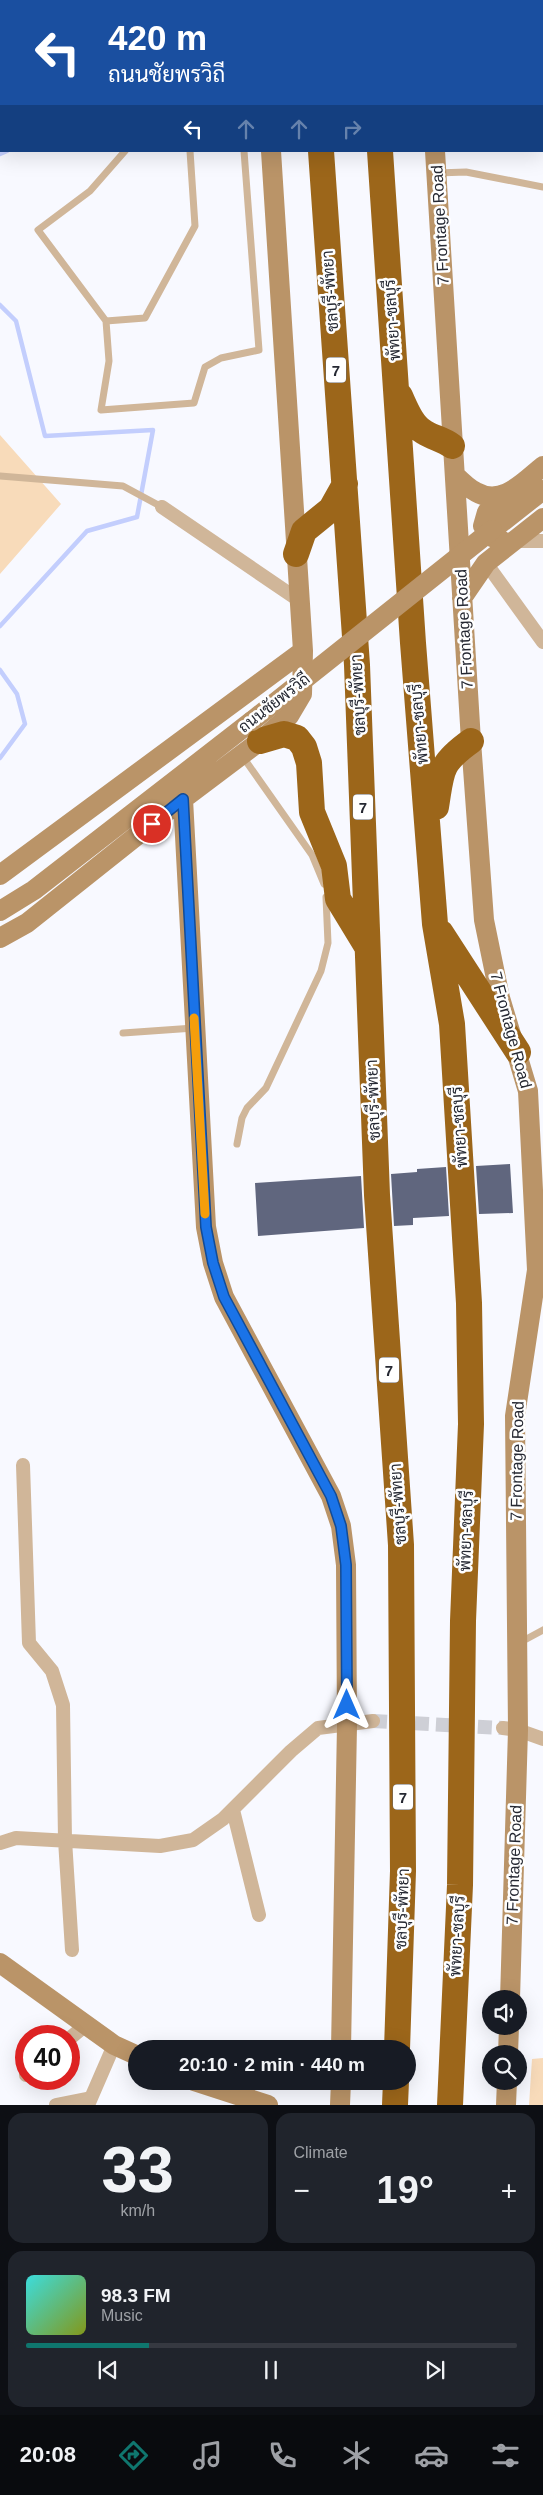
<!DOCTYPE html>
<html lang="en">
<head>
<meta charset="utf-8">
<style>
	:root { --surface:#171b24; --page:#20242c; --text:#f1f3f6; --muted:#9ea1a6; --line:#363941; --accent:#0f766e }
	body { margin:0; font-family:Arial,Sarabun,sans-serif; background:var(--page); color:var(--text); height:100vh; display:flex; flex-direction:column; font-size:19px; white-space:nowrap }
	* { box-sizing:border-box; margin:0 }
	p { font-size:16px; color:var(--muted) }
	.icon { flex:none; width:28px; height:28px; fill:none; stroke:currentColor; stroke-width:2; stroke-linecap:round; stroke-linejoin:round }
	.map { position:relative; height:2105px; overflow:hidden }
	.details { display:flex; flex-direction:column; gap:8px; padding:8px; background:#0d0f14; flex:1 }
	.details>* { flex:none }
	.top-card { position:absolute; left:0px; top:0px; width:544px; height:152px; box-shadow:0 5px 20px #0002; background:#1a4fa0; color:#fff; overflow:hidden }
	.controls { position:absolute; left:482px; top:1990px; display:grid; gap:10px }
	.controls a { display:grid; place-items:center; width:45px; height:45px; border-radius:50%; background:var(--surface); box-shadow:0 5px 20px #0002; font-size:25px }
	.speed { position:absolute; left:15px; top:2025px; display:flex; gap:10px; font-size:25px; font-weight:700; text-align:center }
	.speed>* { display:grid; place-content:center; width:65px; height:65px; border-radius:50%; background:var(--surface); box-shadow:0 5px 20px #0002; line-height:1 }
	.speed .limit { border:8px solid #d22; background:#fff; color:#111 }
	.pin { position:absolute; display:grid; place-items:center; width:42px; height:42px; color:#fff; margin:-21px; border:2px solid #fff; border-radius:50%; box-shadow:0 1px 5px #0007 }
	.me { position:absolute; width:55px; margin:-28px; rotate:0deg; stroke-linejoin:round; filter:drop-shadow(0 0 4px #0008) }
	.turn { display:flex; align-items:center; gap:18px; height:105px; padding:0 25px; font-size:22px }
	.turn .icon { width:65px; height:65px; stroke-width:2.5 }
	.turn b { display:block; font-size:35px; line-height:42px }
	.lanes { display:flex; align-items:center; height:48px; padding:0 25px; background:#0003; justify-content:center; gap:25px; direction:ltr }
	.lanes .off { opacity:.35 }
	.big { font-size:38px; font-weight:600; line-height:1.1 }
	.details .widget { flex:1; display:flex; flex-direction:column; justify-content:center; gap:8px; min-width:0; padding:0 18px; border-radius:15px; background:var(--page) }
	.details .dial { align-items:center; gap:0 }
	.dial b { font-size:65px; line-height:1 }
	.song { display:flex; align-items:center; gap:15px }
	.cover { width:60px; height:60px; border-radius:8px; background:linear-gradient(135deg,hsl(180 70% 55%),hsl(70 70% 35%)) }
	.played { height:5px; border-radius:2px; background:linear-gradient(90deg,var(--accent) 25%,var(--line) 25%) }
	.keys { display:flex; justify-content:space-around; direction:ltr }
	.heat { display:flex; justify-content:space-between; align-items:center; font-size:28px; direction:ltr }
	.details .tiles { flex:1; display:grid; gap:8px; grid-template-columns:1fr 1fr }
	.widget:last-child { grid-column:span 2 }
	.trip { position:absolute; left:128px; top:2040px; width:288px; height:50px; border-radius:25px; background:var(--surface); box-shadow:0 5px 20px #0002; font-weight:600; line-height:50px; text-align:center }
	.tabs { display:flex; height:80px; justify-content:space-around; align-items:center; background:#090b0e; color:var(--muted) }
	.tabs .icon { width:35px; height:35px }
	.tabs .on { color:var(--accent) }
	.tabs b { font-size:22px; color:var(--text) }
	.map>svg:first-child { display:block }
	.green { fill:#f8dbba }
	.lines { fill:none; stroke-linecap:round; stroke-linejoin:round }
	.stream { stroke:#c3cefd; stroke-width:4.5 }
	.building { fill:#60667e }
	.street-tunnel { stroke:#cecfd6; stroke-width:14; stroke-dasharray:14 7; stroke-linecap:butt }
	.lane { stroke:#d0b699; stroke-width:7 }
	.street { stroke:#d0b699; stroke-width:14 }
	.secondary { stroke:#ba9468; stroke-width:20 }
	.highway { stroke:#9c661a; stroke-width:26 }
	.secondary-bridge { stroke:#ba9468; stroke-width:20 }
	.route-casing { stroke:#114b97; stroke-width:12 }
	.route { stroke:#1a73e8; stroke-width:9 }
	.slow { stroke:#f59e0b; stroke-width:9 }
	.labels { text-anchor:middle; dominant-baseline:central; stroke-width:5; stroke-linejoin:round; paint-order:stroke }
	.shield { fill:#fff; stroke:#666870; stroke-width:1 }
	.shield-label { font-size:15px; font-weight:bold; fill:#252832 }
	.street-label { font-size:16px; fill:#252832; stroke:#fff }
</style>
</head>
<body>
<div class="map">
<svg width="543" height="2105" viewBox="0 0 543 2105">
	<rect width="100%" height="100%" fill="#f8f9ff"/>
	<path class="green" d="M0,435L61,504L0,574Z
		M543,2058V2105H529L532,2059Z"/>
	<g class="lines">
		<path class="stream" d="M105,1L110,0
			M0,41L1,39
			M0,64L1,66
			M0,154L7,151
			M0,305L16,321L45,436L153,430L137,517L87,531L0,626
			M0,670L17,694L25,724L0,758"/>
	</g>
	<path class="building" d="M510,1164L513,1213L479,1214L476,1166Z
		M446,1167L449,1216L413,1218V1225L394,1226L391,1174L417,1172V1169Z
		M361,1176L364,1228L258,1236L255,1183Z"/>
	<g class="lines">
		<path class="street-tunnel" d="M373,1721L503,1728"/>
		<path class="lane" d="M125,151L90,191L38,230L106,321L109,361L101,410L194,403L205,367L221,358L259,350L244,151
			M437,173L466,172L543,187
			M106,321L145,318L195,226L190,151
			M0,476L123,486L162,507
			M243,757L312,855L324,884
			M123,1033L194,1028
			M237,1144L242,1118L247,1108L266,1088L321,971L328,943L326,897
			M519,1643L543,1630"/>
		<path class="street" d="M162,507L300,601
			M513,541H543
			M486,563L543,642
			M23,1465L29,1643L52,1671L63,1705L65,1840L72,1950
			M503,1728L518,1730L543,1739
			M233,1810L259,1915
			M0,1843L16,1838L160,1846L193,1840L223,1819L291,1751L318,1728L373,1721
			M69,2039L87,2024
			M26,2075V2074
			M56,2105L91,2098
			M88,2105L114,2045"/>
		<path class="secondary" d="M266,0V1
			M426,0V1
			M435,151L471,741L484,920L500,998L528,1091L537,1270L515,1416L518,1730L510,1999
			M455,475C461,481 468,488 476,492C502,507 524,481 543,466
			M492,530L543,490
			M501,540L492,537L483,526L487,512L509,494
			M462,598L486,563L543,518
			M183,799L206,1227L213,1263L224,1297L331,1496L341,1526L346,1565L347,1725L341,2049
			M0,875L303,651
			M0,911L34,890L252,721
			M0,938L27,923L183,799L260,741L289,716L302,694L303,651L271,151
			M0,1963L114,2045L136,2055
			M508,2054L509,2026
			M194,2081L268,2105
			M340,2105L341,2081
			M506,2105L507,2081"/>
		<path class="highway" d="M311,0V1
			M368,0V1
			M321,151L357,665L377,1195L401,1545L403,1871L397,2049
			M380,151L413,643L435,924L452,1024L469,1303L471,1424L463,1621L460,1885L450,2105
			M400,396C406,409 412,425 424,432C433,438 443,439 452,446
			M296,554L304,531L331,509L345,484
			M260,741L284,734L297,738L304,747L309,763L312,812L334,866L338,899L366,945
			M436,807C442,770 439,764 471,741
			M441,933L518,1052
			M395,2105L396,2081"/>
		<path class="secondary-bridge" d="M252,721L492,530"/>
	</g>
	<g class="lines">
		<g class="route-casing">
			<path id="route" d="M152,824L183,799L206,1227L213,1263L224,1297L331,1496L341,1526L346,1565L347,1705"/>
		</g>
		<use href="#route" class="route"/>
		<path class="slow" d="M194,1018L205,1214"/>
	</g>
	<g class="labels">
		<g class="shield">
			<rect x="326" y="357.5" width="20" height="25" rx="4"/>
			<rect x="353" y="794.5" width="20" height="25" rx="4"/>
			<rect x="379" y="1357.5" width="20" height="25" rx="4"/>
			<rect x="393" y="1784.5" width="20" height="25" rx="4"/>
		</g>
		<g class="shield-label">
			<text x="336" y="370">7</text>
			<text x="363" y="807">7</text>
			<text x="389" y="1370">7</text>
			<text x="403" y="1797">7</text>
		</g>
		<g class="street-label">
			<text transform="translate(440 225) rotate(-93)">7 Frontage Road</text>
			<text transform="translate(330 291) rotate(-94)">ชลบุรี-พัทยา</text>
			<text transform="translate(392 320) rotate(-94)">พัทยา-ชลบุรี</text>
			<text transform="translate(464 629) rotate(-93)">7 Frontage Road</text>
			<text transform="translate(358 695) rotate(-93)">ชลบุรี-พัทยา</text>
			<text transform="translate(274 703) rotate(-38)">ถนนชัยพรวิถี</text>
			<text transform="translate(419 724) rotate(-95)">พัทยา-ชลบุรี</text>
			<text transform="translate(511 1030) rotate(75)">7 Frontage Road</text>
			<text transform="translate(373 1100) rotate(-92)">ชลบุรี-พัทยา</text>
			<text transform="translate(459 1127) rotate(-94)">พัทยา-ชลบุรี</text>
			<text transform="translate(517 1461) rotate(-89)">7 Frontage Road</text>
			<text transform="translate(398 1504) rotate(-94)">ชลบุรี-พัทยา</text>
			<text transform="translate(466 1531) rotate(-88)">พัทยา-ชลบุรี</text>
			<text transform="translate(514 1865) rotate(-88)">7 Frontage Road</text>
			<text transform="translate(402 1909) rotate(-88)">ชลบุรี-พัทยา</text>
			<text transform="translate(457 1936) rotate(-87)">พัทยา-ชลบุรี</text>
		</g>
	</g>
</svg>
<div class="controls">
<a><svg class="icon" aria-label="sound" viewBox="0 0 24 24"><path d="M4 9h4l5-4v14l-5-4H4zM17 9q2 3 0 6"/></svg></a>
<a><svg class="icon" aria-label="search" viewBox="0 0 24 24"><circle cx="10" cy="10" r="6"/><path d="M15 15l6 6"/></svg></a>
</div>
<div class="speed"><div class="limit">40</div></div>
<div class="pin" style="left:152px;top:824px;background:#d93025"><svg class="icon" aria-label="arrive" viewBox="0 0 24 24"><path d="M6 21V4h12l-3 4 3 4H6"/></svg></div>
<svg class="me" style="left:347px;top:1705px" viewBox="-20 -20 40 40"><path d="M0-17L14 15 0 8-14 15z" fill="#1a73e8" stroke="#fff" stroke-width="4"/></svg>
<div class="trip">20:10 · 2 min · 440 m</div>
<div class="top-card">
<div class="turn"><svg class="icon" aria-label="left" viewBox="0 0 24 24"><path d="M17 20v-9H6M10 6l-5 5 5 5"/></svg><div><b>420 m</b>ถนนชัยพรวิถี</div></div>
<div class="lanes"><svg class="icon" aria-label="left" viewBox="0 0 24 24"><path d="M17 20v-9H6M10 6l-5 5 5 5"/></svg><svg class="icon off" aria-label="ahead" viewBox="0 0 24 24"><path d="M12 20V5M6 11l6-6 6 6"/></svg><svg class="icon off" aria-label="ahead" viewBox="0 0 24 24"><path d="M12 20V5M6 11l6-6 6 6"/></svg><svg class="icon off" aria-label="right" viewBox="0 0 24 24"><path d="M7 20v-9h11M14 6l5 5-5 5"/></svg></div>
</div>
</div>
<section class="details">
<div class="tiles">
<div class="widget dial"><b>33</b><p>km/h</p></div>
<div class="widget"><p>Climate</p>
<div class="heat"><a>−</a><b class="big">19°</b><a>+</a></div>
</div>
<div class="widget">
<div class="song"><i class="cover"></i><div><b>98.3 FM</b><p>Music</p></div></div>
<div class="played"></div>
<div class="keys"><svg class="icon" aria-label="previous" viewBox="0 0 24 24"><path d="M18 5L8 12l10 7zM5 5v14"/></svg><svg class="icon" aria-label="pause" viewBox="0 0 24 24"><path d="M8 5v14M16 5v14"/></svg><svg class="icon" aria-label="next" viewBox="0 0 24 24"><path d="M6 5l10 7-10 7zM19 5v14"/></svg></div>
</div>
</div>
</section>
<nav class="tabs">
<b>20:08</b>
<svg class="icon on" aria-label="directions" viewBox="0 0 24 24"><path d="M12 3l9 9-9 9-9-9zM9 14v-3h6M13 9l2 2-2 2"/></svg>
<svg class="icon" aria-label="music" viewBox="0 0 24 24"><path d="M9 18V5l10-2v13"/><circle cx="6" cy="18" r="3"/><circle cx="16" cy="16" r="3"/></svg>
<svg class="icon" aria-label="phone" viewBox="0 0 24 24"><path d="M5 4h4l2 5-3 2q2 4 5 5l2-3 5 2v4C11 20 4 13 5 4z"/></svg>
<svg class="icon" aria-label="climate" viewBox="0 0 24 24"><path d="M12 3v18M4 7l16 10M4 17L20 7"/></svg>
<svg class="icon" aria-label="car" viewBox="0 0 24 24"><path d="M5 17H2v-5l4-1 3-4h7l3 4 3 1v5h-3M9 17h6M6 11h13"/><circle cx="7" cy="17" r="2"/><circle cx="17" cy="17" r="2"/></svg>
<svg class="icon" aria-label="filters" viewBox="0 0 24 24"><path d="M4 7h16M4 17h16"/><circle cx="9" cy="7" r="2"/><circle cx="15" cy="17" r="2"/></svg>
</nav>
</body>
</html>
